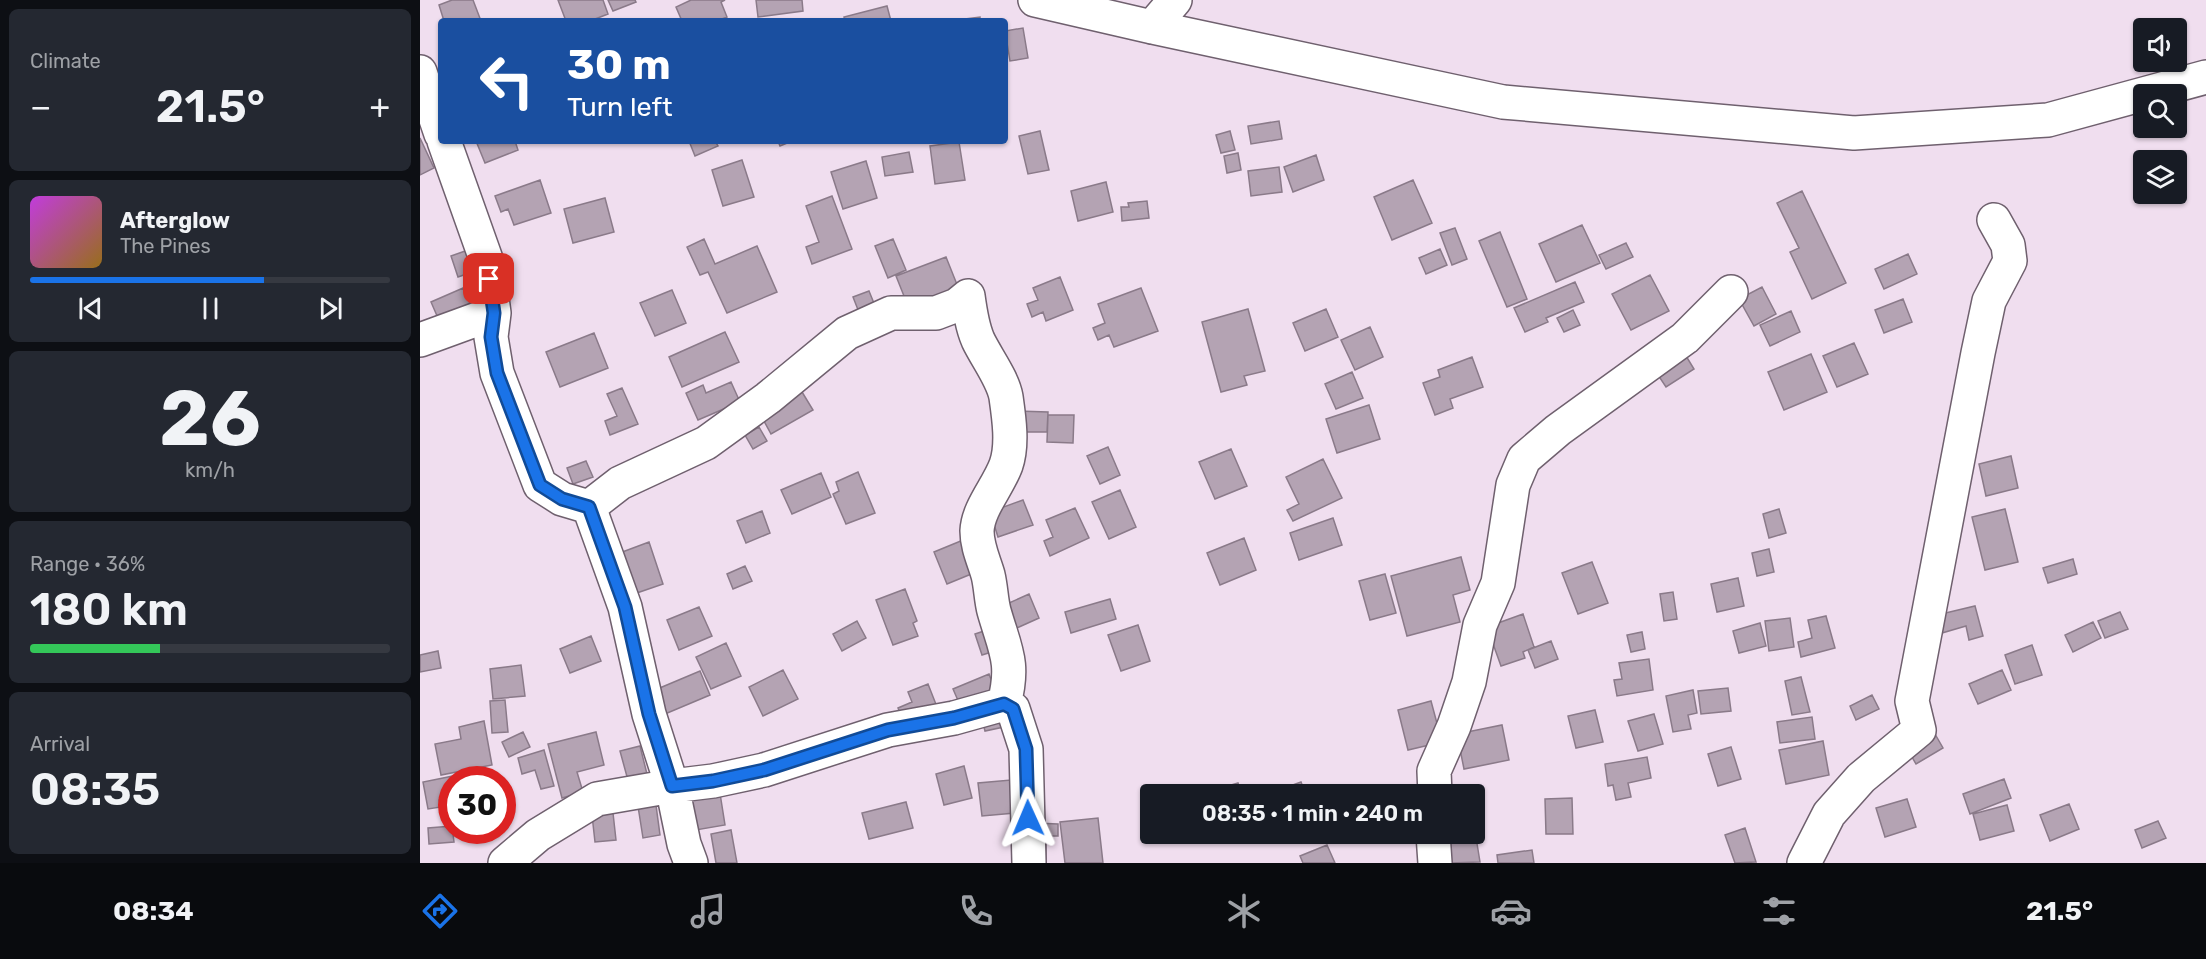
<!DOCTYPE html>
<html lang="en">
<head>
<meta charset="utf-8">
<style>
	:root { --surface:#171b24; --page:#242831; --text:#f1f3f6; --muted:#9ea1a6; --line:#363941; --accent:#1a73e8 }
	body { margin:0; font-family:Rubik,sans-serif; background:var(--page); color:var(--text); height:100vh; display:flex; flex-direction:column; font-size:22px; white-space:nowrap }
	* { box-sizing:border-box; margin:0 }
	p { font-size:20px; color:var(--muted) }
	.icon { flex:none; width:33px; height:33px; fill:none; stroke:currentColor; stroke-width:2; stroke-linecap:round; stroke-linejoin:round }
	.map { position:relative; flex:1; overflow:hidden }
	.details { display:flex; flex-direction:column; gap:9px; padding:9px; background:#0d0f14; width:420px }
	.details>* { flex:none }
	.hud { position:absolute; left:18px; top:18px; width:570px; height:126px; border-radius:6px; box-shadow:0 2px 4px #0004; background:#1a4fa0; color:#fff; overflow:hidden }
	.controls { position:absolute; left:1713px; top:18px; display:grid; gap:12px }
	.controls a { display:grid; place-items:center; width:54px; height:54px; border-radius:6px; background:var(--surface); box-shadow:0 2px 4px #0004; font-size:30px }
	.speed { position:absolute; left:18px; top:766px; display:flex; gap:12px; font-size:30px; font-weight:700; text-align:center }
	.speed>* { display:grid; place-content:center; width:78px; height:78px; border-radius:50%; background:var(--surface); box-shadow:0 2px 4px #0004; line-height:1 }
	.speed .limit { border:9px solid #d22; background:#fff; color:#111 }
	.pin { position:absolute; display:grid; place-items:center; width:51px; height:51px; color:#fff; margin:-26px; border-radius:12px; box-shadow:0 3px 9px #0006 }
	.me { position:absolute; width:66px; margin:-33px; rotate:359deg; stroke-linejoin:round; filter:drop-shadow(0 0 4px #0008) }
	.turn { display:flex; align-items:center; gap:21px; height:126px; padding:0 30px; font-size:27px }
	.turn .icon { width:78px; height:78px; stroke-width:2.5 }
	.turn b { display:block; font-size:42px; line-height:51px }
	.big { font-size:45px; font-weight:600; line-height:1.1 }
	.details .tile { flex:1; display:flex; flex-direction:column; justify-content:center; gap:9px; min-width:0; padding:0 21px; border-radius:9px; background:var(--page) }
	.details .dial { align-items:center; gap:0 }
	.dial b { font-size:78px; line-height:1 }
	.song { display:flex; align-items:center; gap:18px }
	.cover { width:72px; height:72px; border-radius:9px; background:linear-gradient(135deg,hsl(290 70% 55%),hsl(40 70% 35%)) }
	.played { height:6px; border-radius:3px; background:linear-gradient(90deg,var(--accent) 65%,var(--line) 65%) }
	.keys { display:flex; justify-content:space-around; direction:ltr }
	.heat { display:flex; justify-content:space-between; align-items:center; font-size:33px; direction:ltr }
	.charge { height:9px; border-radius:4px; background:linear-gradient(90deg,#34c759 36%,var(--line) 0) }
	.trip { position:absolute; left:720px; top:784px; width:345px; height:60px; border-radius:6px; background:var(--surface); box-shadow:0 2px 4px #0004; font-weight:600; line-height:60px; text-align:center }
	.tabs { display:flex; height:96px; justify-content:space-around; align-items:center; background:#090b0e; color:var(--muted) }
	.tabs .icon { width:42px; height:42px }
	.tabs .current { color:var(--accent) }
	.tabs b { font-size:27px; color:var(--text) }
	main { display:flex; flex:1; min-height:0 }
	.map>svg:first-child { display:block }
	.building { fill:#b4a3b3; stroke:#8a7a89; stroke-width:1.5 }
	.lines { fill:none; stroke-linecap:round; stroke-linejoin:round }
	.street-casing { stroke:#6f606e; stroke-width:36 }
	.street { stroke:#fff; stroke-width:33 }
	.route-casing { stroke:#114b97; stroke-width:15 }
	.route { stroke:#1a73e8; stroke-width:10 }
</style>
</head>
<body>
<main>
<section class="details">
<div class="tile"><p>Climate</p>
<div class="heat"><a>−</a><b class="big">21.5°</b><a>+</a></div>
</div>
<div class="tile">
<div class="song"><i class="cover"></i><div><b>Afterglow</b><p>The Pines</p></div></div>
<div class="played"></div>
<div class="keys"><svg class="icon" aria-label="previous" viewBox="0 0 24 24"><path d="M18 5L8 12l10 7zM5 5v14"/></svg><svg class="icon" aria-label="pause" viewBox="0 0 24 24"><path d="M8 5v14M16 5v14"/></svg><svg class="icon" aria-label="next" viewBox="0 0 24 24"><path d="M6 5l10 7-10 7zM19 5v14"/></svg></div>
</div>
<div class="tile dial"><b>26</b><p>km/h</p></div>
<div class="tile"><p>Range · 36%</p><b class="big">180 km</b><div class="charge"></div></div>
<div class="tile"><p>Arrival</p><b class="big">08:35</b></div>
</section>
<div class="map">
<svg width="1786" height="863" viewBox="0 0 1786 863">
	<rect width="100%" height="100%" fill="#f0deef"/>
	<path class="building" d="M32,0H53L61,21H24L19,5Z
		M138,0H183L188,14L170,21H146Z
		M188,0H215L216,2L193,11Z
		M271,0H305L301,2L307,17L297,21H262L256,7Z
		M336,0H382L383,11L338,17Z
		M467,6L471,21H425L424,17Z
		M560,17V21H529Z
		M603,28L608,58L590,61L585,31Z
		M859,121L862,139L831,144L828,126Z
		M620,131L629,170L608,174L599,136Z
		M810,131L815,150L801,153L796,135Z
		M0,138L14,168L0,175Z
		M56,141H95L98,150L65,163Z
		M269,141H295L298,146L275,156Z
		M358,141H372L360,146Z
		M539,142L545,180L515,184L510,146Z
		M489,152L493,172L465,176L462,157Z
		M818,153L821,170L807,173L804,156Z
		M896,155L904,180L873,192L864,167Z
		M322,160L334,197L303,206L292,170Z
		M446,161L457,198L423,209L411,172Z
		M859,167L862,192L831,196L828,171Z
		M120,180L131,213L94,225L88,209L81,212L75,196Z
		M993,180L1012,223L972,240L954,197Z
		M686,182L693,212L658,221L651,191Z
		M1382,191L1426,283L1392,299L1370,252L1379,248L1357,203Z
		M412,196L432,249L392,264L386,247L399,242L386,206Z
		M185,198L194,232L153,243L144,209Z
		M727,201L729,218L702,221L701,207H709L708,203Z
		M1162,225L1180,263L1136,282L1119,244Z
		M1035,228L1047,259L1032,265L1020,233Z
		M1080,232L1107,299L1087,307L1059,241Z
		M284,239L295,264L337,246L357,292L307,313L288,272L280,275L267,247Z
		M473,239L486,270L468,278L455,246Z
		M1206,243L1213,257L1186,269L1179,255Z
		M1020,249L1027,265L1006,274L999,258Z
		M48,250L55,271L38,277L31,256Z
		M1488,254L1497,274L1464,289L1455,269Z
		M526,257L538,287L488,306L476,276Z
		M1230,275L1249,311L1211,330L1192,294Z
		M640,277L653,310L626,321L623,312L612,317L607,304L618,300L613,288Z
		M1155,282L1164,302L1126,318L1128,322L1105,332L1094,308Z
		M1342,287L1356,314L1334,326L1319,299Z
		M43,288L53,310L21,325L11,302Z
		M721,288L738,331L694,347L689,335L678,340L673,328L685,323L678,304Z
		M252,290L266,323L235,336L220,303Z
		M449,291L458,313L442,320L433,297Z
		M1483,299L1492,322L1464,333L1455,310Z
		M828,309L845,371L824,376L827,385L801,392L782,322Z
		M906,309L918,337L885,351L873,323Z
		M1153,310L1160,325L1144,332L1137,318Z
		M1371,311L1380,332L1350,346L1340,325Z
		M950,327L963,357L935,370L921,340Z
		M305,332L319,362L262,387L249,357Z
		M174,333L188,368L140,387L126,352Z
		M1434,343L1448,374L1417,387L1403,356Z
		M1263,351L1274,369L1246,387L1234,369Z
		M1391,354L1407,392L1364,410L1348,372Z
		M1052,357L1063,387L1030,399L1033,408L1015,415L1003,383L1020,377L1018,370Z
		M932,372L943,398L916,409L905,384Z
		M311,382L320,402L278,420L266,393L283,385L286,393Z
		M379,387L393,410L351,434L338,410Z
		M202,388L218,424L190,435L185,421L197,416L187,394Z
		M949,405L960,439L917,453L906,419Z
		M597,411L628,412L627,432H596Z
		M628,415H654L653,443L627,442Z
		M339,427L347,441L333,449L325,435Z
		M688,447L700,475L680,484L667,456Z
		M811,449L827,486L795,499L779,462Z
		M1591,456L1598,488L1566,496L1559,464Z
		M903,459L922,498L873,521L867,510L879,504L866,477Z
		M166,461L173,477L153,484L147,468Z
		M438,472L455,513L426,524L413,494L419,491L416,482Z
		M401,473L411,497L372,514L361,490Z
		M700,490L716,527L689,539L672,502Z
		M603,500L613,525L578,537L570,512Z
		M655,508L669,538L630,556L624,541L633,537L626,520Z
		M1359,509L1366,533L1349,538L1343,514Z
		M1585,509L1598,562L1565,570L1552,517Z
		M342,511L350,533L326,543L317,521Z
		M913,518L922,545L879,560L870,533Z
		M548,538L561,570L527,584L514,552Z
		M824,538L836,570L800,585L787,553Z
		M229,542L243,584L211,595L197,554Z
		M1349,549L1354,572L1337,576L1332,553Z
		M1041,557L1050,590L1033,595L1040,622L987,636L971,576Z
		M1653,559L1657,574L1628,583L1623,568Z
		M1172,562L1188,603L1158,614L1142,573Z
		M325,566L332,581L313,589L307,574Z
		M965,574L976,613L950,620L939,581Z
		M1318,578L1324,606L1297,612L1291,584Z
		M485,589L497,621L493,623L498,636L473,645L456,600Z
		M1253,592L1257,619L1244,621L1240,594Z
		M609,594L619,618L588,632L578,608Z
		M690,599L696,619L651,633L645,612Z
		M1555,606L1563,636L1549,640L1546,626L1522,633L1517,615Z
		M279,607L292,636L259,650L247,620Z
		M1700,612L1708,629L1685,638L1678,621Z
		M1103,614L1114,647L1103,652L1105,658L1081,666L1067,627Z
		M1406,616L1415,648L1381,657L1378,642L1392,638L1388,620Z
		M1370,618L1374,647L1349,651L1345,621Z
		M437,621L446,638L422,651L413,634Z
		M1673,622L1681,638L1653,652L1645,635Z
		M1340,623L1346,646L1319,653L1313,631Z
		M718,625L730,661L701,671L688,635Z
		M570,629L578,650L562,655L555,634Z
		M1222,632L1225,649L1211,652L1207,635Z
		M171,636L181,661L150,673L140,649Z
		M1131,641L1138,659L1115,668L1108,650Z
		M306,643L321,676L291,689L276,657Z
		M1612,645L1622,675L1595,684L1585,655Z
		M18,651L21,668L0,672V655Z
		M1229,659L1233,690L1197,696L1194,680L1202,679L1199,663Z
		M101,665L105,696L73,699L70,669Z
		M363,670L378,699L343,716L329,687Z
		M1582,670L1591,690L1558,704L1549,684Z
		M280,671L290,695L245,714L235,690Z
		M569,674L578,698L543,712L533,689Z
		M1381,677L1390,712L1372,715L1365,681Z
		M508,684L519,712L485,726L478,708L492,702L488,692Z
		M1308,688L1311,711L1281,714L1278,691Z
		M1273,690L1277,713L1268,715L1271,729L1253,732L1246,696Z
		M1452,695L1459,709L1436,720L1430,706Z
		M85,700L88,732L72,733L70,701Z
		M1011,701L1022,742L988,750L978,710Z
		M1175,710L1183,742L1156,748L1148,716Z
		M1234,714L1243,744L1218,751L1208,721Z
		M561,715L593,725L565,731Z
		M1392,717L1395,739L1360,743L1357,722Z
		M64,721L72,765L21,775L15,744L41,739L39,727Z
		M1082,725L1089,760L1044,769L1037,734Z
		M103,732L110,747L89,757L82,742Z
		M176,732L184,765L157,772L163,792L142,798L128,744Z
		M1515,734L1523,748L1496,764L1488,750Z
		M1403,741L1409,775L1366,784L1359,750Z
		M220,746L228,778L209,784L200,751Z
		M1311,747L1321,779L1298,786L1288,754Z
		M124,750L134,786L121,789L115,770L102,774L98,758Z
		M1227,757L1231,778L1208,783L1211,797L1196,800L1193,785L1188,786L1185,764Z
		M544,766L552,798L524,805L516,774Z
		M71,770L73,780H44V777Z
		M33,776L32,797L19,800L21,807L8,809L3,782Z
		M1584,779L1591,798L1550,814L1543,794Z
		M591,780L595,813L562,816L558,783Z
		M881,782L886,795H852L851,793Z
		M818,783L820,789L828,786L831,795H800L798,789Z
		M299,787L305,825L270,831L263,793Z
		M921,790L923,795H904Z
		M235,798L240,835L223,838L217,800Z
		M1152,798L1153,834H1126L1125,799Z
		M1487,799L1496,827L1465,837L1456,808Z
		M486,802L493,828L449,839L442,813Z
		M192,804L196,840L175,842L171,806Z
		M1649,804L1659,829L1630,841L1620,815Z
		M1587,805L1594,831L1560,840L1553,814Z
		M678,818L683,863H645L640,822Z
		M1738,821L1746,838L1722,848L1715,830Z
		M614,823L638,824V836H623V840H626V859H613Z
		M1054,825L1060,862L1030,863L1026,834H1054Z
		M32,826L34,842L9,844L8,828Z
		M1325,828L1336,862L1315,863L1305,835Z
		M311,830L317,863H296L291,834Z
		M741,834H762L742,838Z
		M907,845L915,863H883L880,856Z
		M1112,850L1114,863H1078L1077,855Z"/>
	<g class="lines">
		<g class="street-casing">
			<path id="street" d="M615,0L732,27L1083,102L1434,133L1628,120L1786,77
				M732,27L755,0
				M0,72L21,134
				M24,141L67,262L74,313L71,337L77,373L120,485L142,499L169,507L205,607L229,714L252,786L264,844L271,863
				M548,296C550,311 552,326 558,340C566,357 583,379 586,397C589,418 593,445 586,465C578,487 558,508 557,531C557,547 564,561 568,575C571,587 571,600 574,611C585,650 595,662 584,704
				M0,340L74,313
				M169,507L200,483L286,443L348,398L427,333L471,313H516L537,305L548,296
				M1015,795L1014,771L1034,726L1049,682L1060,625L1078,583L1093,485L1104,459L1138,430L1265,338L1311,292
				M1013,834L1015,863
				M85,863L118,835L177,799L252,786L293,781L344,770L468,730L534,718L584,704L593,709L606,749L609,863
				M1384,863L1409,814L1441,778L1499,730L1492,701L1558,353L1569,301L1590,261L1588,245L1574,220"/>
		</g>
		<use href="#street" class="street"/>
	</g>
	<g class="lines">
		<g class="route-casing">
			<path id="route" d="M69,279L74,313L71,337L77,373L120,485L142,499L169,507L205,607L229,714L252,786L293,781L344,770L468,730L534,718L584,704L593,709L606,749L608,818"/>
		</g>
		<use href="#route" class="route"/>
	</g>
</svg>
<div class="controls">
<a><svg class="icon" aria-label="sound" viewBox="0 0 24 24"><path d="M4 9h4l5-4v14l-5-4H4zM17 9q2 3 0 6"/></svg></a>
<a><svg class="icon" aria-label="search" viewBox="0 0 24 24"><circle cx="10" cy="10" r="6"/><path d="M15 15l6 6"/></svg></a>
<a><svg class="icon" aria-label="layers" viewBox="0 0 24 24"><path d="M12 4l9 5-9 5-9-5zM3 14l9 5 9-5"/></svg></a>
</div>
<div class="speed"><div class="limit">30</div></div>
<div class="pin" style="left:69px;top:279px;background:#d93025"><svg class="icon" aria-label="arrive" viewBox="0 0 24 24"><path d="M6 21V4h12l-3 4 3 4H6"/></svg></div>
<svg class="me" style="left:608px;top:818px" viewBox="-20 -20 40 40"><path d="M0-17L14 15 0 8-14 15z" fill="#1a73e8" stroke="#fff" stroke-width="4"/></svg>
<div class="trip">08:35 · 1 min · 240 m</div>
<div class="hud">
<div class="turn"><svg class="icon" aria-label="left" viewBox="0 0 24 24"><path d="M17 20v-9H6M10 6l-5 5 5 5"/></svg><div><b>30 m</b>Turn left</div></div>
</div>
</div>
</main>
<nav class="tabs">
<b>08:34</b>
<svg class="icon current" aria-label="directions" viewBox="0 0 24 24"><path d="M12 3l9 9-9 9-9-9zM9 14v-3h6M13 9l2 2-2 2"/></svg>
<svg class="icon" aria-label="music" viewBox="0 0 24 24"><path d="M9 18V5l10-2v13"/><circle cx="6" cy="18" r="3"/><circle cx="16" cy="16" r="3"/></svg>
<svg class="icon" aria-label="phone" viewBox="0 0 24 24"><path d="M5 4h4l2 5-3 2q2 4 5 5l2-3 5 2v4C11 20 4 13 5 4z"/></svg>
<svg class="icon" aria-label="climate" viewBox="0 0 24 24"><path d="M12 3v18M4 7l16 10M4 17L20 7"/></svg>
<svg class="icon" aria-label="car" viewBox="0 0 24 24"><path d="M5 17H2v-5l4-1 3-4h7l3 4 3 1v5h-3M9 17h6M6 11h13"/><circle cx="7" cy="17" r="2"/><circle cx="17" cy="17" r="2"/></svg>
<svg class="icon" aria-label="filters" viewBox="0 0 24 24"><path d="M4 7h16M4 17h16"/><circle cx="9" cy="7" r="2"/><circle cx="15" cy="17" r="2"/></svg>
<b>21.5°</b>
</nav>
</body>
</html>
